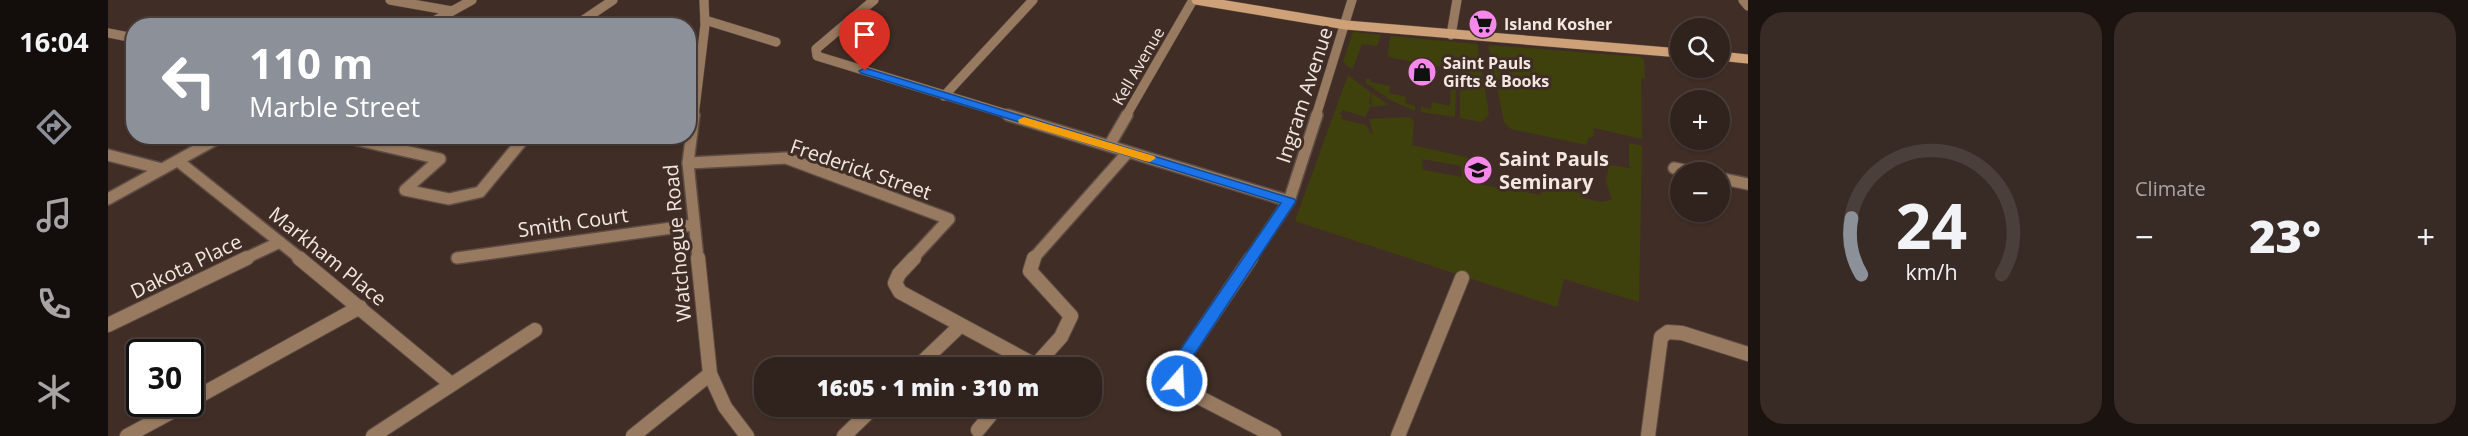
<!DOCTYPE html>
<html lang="en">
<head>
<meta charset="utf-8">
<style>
	:root { --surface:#30221c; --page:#382a25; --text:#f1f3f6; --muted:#a8a4a3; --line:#4b3f3b; --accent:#8c9099 }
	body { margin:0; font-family:"Open Sans",sans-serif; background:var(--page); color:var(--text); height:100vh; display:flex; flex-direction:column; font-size:22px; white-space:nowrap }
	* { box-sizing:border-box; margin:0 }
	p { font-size:20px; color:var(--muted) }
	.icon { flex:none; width:33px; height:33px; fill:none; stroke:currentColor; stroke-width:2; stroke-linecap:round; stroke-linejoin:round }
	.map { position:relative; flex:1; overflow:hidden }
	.drawer { display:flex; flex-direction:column; gap:12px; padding:12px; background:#1a130f; width:720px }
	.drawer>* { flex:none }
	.top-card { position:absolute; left:18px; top:18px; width:570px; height:126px; border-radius:24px; box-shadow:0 2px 4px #0004,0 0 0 2px var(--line); background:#8c9099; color:#fff; overflow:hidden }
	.buttons { position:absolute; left:1562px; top:18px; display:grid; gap:12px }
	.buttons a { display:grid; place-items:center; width:60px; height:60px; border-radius:50%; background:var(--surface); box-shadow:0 2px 4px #0004,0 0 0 2px var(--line); font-size:30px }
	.speed { position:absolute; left:18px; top:339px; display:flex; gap:12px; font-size:30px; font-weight:700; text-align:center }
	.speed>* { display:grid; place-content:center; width:78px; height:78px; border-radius:50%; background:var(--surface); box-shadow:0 2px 4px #0004,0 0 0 2px var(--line); line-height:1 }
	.speed .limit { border:3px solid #111; border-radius:9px; background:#fff; color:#111 }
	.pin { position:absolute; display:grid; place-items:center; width:51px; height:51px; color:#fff; margin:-62px -26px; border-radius:50% 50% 50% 0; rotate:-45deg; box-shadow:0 0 6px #0007 }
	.pin .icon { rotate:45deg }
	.me { position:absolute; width:66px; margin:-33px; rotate:19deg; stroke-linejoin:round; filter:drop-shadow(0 0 4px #0008) }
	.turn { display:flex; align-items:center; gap:21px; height:126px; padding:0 24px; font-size:27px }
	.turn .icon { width:78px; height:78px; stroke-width:2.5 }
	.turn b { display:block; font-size:42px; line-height:51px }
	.big { font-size:45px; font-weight:800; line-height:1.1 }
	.drawer .widget { flex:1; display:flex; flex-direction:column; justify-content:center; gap:9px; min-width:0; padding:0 21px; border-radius:24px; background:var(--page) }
	.drawer .dial { align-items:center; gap:0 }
	.dial svg { height:156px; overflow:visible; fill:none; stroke:var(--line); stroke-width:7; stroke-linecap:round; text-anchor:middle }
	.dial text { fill:var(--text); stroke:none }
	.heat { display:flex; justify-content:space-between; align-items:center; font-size:33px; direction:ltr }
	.drawer .tiles { flex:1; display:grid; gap:12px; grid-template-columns:repeat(2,1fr) }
	.trip { position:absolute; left:646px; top:357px; width:348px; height:60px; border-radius:24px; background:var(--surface); box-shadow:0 2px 4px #0004,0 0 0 2px var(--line); font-weight:800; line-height:60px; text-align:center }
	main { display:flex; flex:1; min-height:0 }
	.tabs { display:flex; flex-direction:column; width:108px; justify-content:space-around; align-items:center; background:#130e0b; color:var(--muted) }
	.tabs .icon { width:42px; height:42px }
	.tabs .selected { color:var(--accent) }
	.tabs b { font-size:27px; color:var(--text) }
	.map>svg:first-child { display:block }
	.green { fill:#3f410d; fill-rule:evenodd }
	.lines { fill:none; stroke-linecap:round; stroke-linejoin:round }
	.minor-far2-casing { stroke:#5d4c44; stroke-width:10 }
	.minor-far1-casing { stroke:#5d4c44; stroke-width:14 }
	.minor-casing { stroke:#5d4c44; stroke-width:16 }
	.tertiary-far2-casing { stroke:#5d4c44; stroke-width:10 }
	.tertiary-far1-casing { stroke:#5d4c44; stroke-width:14 }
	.tertiary-casing { stroke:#5d4c44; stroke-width:16 }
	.secondary-casing { stroke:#5d4c44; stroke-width:10 }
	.minor-far2 { stroke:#977a60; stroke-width:9 }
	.minor-far1 { stroke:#977a60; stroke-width:11 }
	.minor { stroke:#977a60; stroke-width:14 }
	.tertiary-far2 { stroke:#977a60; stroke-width:9 }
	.tertiary-far1 { stroke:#977a60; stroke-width:11 }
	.tertiary { stroke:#977a60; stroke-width:14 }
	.secondary { stroke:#cfa178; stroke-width:9 }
	.route { fill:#1a73e8; stroke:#114b97; stroke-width:1.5 }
	.slow { fill:#f59e0b }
	.labels { text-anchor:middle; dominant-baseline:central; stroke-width:6; stroke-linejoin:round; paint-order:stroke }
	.far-poi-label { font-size:16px; font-weight:bold; fill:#f3e7e2; stroke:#402e26; text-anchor:start }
	.far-street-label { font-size:16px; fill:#f3e7e2; stroke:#402e26 }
	.street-label { font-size:20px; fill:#f3e7e2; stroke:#402e26 }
	.poi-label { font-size:20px; font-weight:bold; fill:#f3e7e2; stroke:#402e26; text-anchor:start }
</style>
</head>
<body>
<main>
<nav class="tabs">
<b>16:04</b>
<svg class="icon selected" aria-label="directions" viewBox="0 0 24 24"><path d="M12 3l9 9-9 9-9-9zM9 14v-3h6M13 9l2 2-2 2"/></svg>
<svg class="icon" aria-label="music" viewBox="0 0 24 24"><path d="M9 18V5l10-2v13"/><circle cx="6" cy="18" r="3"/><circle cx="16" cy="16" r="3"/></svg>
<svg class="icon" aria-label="phone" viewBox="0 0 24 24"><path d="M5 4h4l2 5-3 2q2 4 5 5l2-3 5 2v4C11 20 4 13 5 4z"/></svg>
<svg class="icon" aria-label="climate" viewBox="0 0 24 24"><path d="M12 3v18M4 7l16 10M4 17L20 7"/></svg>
</nav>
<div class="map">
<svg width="1640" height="436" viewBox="0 0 1640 436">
	<rect width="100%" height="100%" fill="#402e26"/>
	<path class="green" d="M1245,32L1273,35L1269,46L1254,44L1245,68H1242L1235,62Z
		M1282,36L1369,44L1381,114L1374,122L1352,118V90L1358,91V88L1354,87V71L1280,57Z
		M1380,45L1533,57L1536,60L1537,79L1533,78L1534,139L1486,128L1485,137L1480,138L1479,145L1403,129L1396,122Z
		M1240,75L1263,93L1261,104L1266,105L1263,103L1264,93L1280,105L1262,107L1257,117L1235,110L1231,114L1234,115L1233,119L1258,125L1262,133H1265L1261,119L1301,117L1306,120L1304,145L1362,158L1369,184L1434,195L1431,186L1472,193L1474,198L1492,202L1504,200L1498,182L1501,165L1527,169L1521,166V143L1534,146L1531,302L1456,279L1449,307L1187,221ZM1314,159L1353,166L1354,177L1315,170Z
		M1258,79H1262V82L1282,86L1281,93L1298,97L1297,103L1307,106V111L1282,100L1258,83Z
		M1343,88L1348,89L1347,117L1313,112V107L1323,109L1324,102L1342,106Z"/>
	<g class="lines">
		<g class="minor-far2-casing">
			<path id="minor-far2" d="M282,0L344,11
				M766,0L708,49L709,56L905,116
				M1635,0L1640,6
				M597,20L668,42
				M471,23L505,0
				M0,33L26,38
				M1343,35L1349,0
				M836,96L925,0
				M1018,116L1085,0
				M1208,116L1244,0"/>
		</g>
		<g class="minor-far1-casing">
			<path id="minor-far1" d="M900,115L1181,201
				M232,136L332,159L297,190L341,199L372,192L418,136
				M1001,146L1019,115
				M0,155L54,169
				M70,161L193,259
				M580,163L678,158L841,219L804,259
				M1566,168L1586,172
				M1611,178L1640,184
				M349,258L585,225
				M136,259L172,242
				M925,259L1020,152
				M1142,259L1181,201L1209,115"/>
		</g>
		<g class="minor-casing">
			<path id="minor" d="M191,258L343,384
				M806,258L791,274L787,283L792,292L927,365
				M1143,258L1068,369L1069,381L1079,391L1166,436
				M0,325L139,258
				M808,368L853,325
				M925,368L953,337L963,316L922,271L926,258
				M82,401L252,307
				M870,430L890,406
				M19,436L78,404
				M265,436L427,330
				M525,436L602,374
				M736,436L767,406
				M1290,436L1354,278
				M1540,436L1553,337L1560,332L1574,333L1640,354"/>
		</g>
		<g class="tertiary-far2-casing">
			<path id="tertiary-far2" d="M317,26L364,0
				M586,116L597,25L596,0"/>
		</g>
		<g class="tertiary-far1-casing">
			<path id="tertiary-far1" d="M586,115L580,163L590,259
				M0,199L114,136"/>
		</g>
		<g class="tertiary-casing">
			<path id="tertiary" d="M590,258L602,374L617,407L639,436"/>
		</g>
		<g class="secondary-casing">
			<path id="secondary" d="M1088,0L1238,25L1572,53
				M1611,56L1640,59"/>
		</g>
		<use href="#minor-far2" class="minor-far2"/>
		<use href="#minor-far1" class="minor-far1"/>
		<use href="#minor" class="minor"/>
		<use href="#tertiary-far2" class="tertiary-far2"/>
		<use href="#tertiary-far1" class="tertiary-far1"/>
		<use href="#tertiary" class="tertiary"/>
		<use href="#secondary" class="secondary"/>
	</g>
	<path class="route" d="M757,68L1186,199L1188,201L1076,370L1077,381L1075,386L1069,388L1063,386C1059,379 1058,371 1062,365L1173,203L753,73L751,71Z"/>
	<path class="slow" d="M916,117L1046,156L1048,158L1042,162L1037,161L911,123L910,120Z"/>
	<defs>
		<g id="supermarket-disc" transform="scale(1.5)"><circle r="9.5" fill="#f688ec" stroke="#402e26"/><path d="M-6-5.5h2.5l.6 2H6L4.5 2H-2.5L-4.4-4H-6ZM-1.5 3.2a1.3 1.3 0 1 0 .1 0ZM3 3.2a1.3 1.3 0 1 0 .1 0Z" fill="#111"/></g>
		<g id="shop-disc" transform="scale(1.5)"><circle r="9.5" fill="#f688ec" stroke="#402e26"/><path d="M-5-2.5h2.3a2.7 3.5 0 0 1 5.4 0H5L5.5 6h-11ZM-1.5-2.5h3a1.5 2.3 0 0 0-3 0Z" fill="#111"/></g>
		<g id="university-disc" transform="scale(1.5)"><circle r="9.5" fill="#f688ec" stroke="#402e26"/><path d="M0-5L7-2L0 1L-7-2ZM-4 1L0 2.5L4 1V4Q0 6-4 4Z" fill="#111"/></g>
	</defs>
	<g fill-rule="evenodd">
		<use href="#supermarket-disc" x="1375" y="24"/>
		<use href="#shop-disc" x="1314" y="72"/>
		<use href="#university-disc" x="1370" y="170"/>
	</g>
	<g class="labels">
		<g class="far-poi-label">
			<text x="1396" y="24">Island Kosher</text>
			<text x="1335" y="63">Saint Pauls<tspan x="1335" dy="18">Gifts &amp; Books</tspan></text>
		</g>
		<g class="far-street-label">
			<text transform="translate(1030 66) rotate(-60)">Kell Avenue</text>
		</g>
		<g class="street-label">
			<text transform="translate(1196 95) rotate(-72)">Ingram Avenue</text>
			<text transform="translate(753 169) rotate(19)">Frederick Street</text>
			<text transform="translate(465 222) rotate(-8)">Smith Court</text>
			<text transform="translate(569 243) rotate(-95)">Watchogue Road</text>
			<text transform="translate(220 256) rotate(39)">Markham Place</text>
			<text transform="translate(78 266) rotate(-26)">Dakota Place</text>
		</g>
		<g class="poi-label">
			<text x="1391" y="158">Saint Pauls<tspan x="1391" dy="23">Seminary</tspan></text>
		</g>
	</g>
</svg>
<div class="buttons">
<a><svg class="icon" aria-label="search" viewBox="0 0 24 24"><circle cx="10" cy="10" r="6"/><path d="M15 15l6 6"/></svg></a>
<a>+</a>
<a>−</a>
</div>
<div class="speed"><div class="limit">30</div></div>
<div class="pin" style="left:757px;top:71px;background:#d93025"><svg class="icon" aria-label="arrive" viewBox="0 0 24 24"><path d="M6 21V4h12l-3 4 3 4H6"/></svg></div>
<svg class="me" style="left:1069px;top:381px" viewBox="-20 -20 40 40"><circle r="17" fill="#1a73e8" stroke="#fff" stroke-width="3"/><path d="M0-11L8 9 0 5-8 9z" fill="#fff"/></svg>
<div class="trip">16:05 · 1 min · 310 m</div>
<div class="top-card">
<div class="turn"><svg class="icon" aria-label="left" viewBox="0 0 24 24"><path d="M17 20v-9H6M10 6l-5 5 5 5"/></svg><div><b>110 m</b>Marble Street</div></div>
</div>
</div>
<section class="drawer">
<div class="tiles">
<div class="widget dial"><svg viewBox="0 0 100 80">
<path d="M14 69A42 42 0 1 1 86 69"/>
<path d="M14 69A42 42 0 0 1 9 40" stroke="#8c9099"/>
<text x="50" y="56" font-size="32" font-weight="700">24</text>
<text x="50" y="72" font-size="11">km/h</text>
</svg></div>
<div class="widget"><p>Climate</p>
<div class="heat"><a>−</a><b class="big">23°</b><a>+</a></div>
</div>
</div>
</section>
</main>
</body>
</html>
